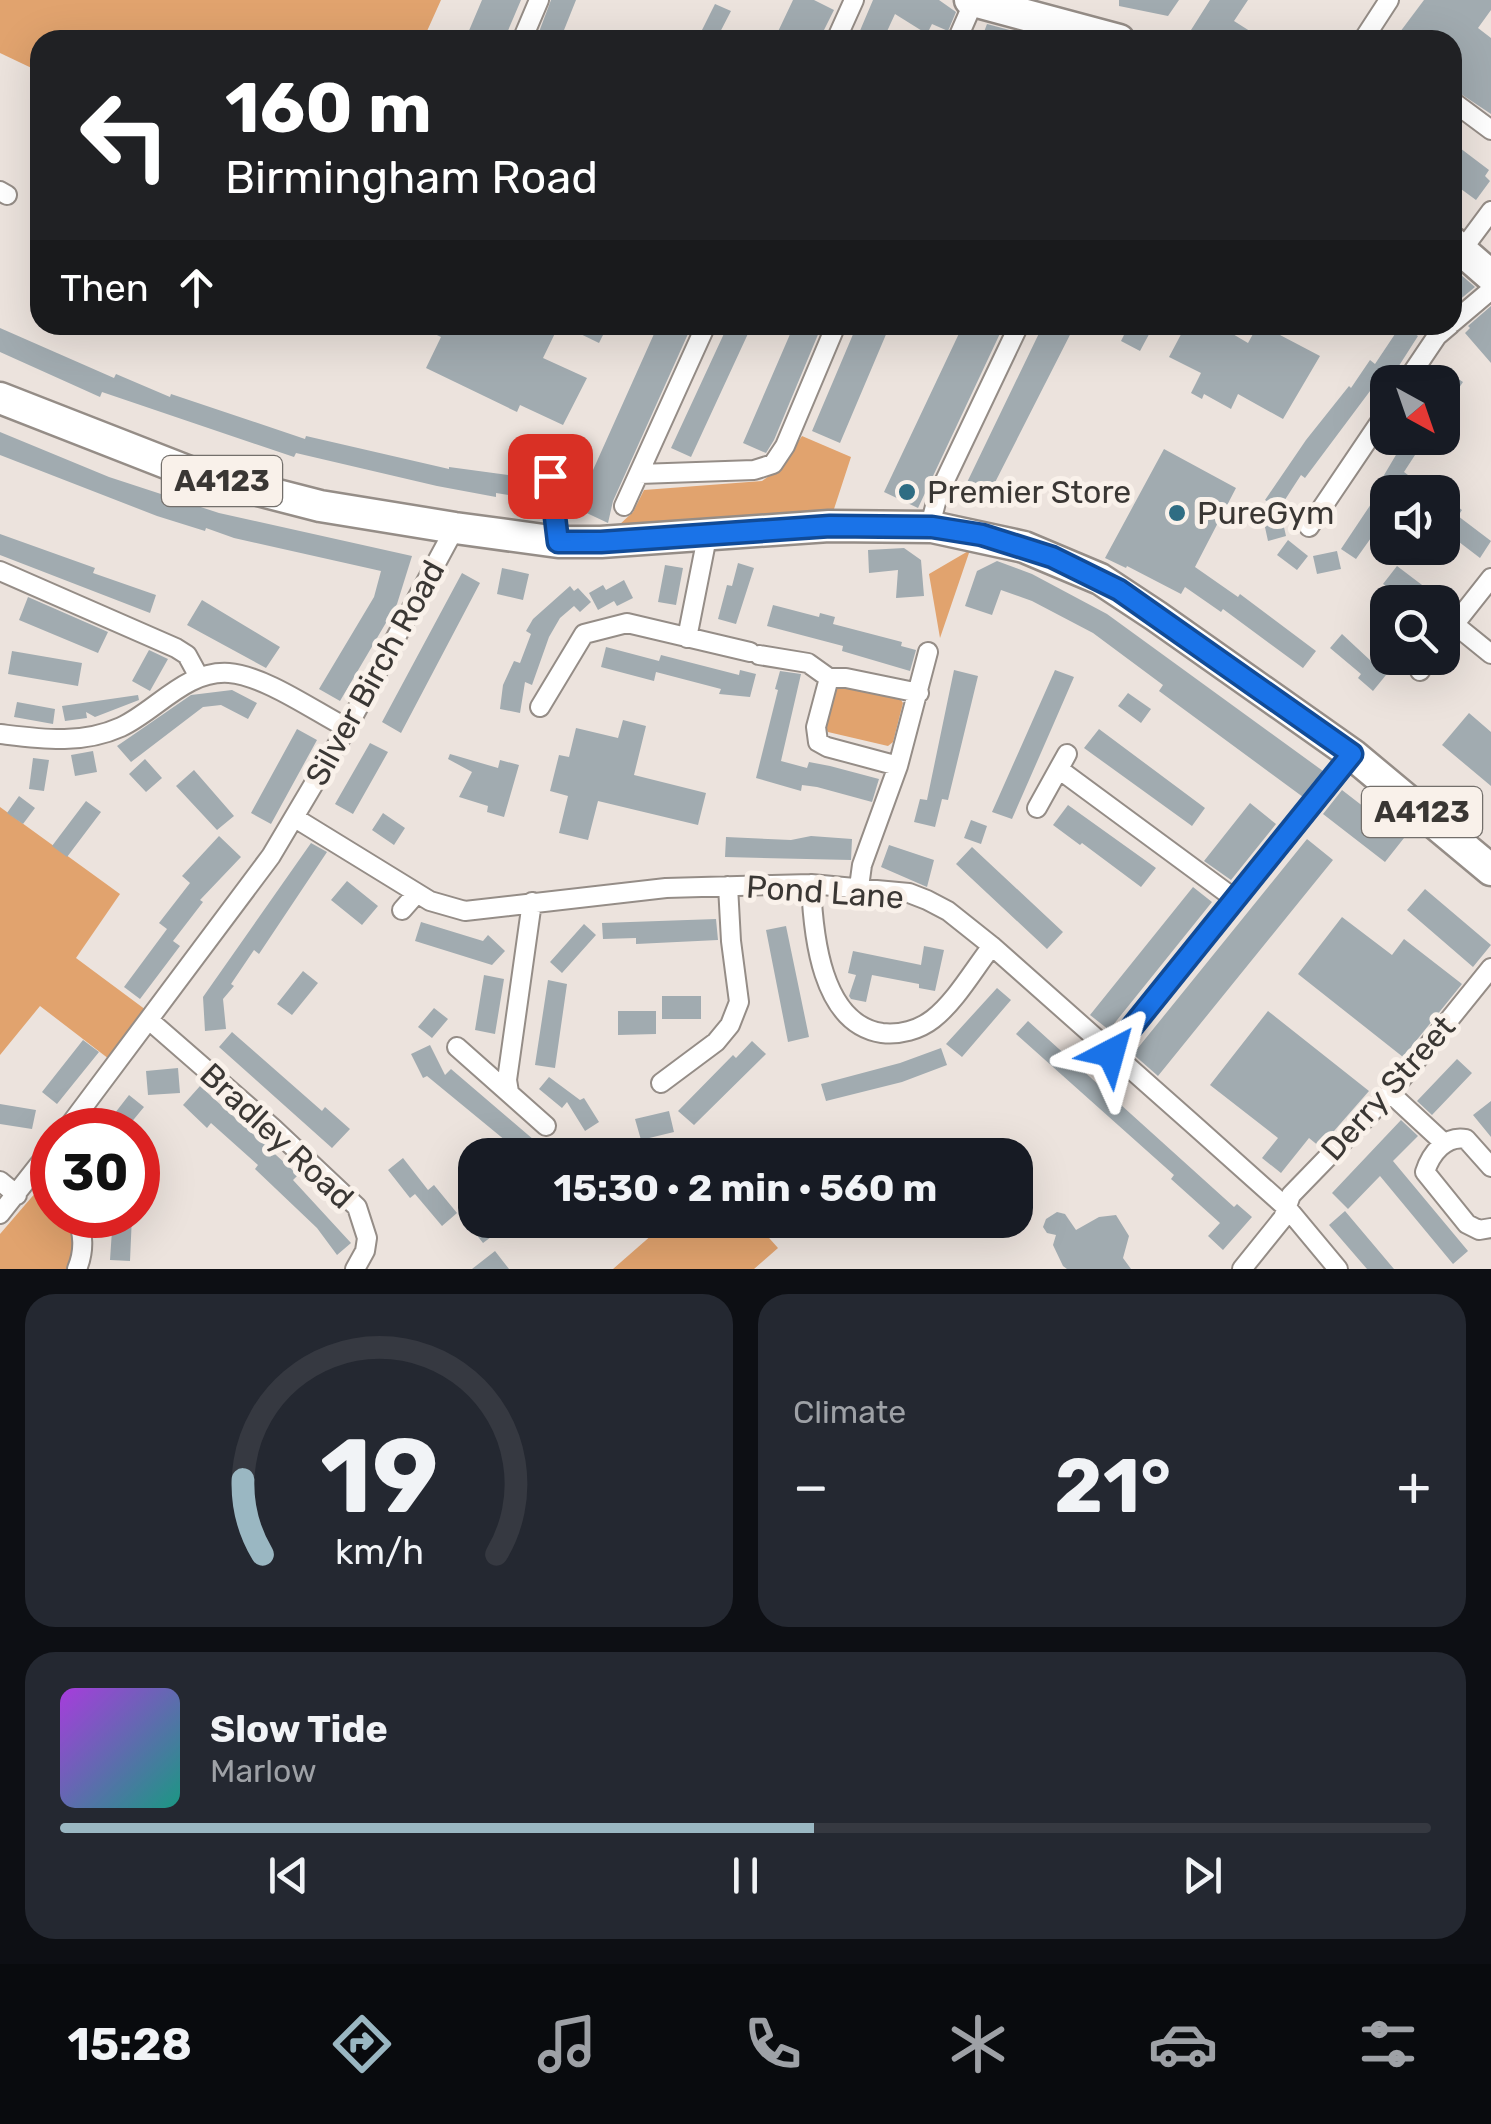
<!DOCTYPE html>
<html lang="en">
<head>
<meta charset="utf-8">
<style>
	:root { --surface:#171b24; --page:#242831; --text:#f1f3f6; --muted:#9ea1a6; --line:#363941; --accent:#9ab7c2 }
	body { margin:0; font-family:Rubik,sans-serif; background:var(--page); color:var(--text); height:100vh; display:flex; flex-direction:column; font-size:38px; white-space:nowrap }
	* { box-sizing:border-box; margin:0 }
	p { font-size:32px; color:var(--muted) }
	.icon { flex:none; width:55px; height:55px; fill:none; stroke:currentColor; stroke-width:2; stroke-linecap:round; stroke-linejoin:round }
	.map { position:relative; height:1269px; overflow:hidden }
	.panel { display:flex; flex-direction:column; gap:25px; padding:25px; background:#0d0f14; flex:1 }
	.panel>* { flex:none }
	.hud { position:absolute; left:30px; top:30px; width:1432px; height:305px; border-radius:30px; box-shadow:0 10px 40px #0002; background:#202124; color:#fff; overflow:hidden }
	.needle { width:65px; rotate:140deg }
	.buttons { position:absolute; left:1370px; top:365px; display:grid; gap:20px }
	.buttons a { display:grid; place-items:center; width:90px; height:90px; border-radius:20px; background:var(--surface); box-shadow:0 10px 40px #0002; font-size:50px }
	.speed { position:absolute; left:30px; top:1108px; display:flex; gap:20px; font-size:50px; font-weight:700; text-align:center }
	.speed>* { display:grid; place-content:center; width:130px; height:130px; border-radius:50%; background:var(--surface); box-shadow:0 10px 40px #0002; line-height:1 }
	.speed .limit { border:15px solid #d22; background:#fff; color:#111 }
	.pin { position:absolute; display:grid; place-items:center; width:85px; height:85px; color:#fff; margin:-42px; border-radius:20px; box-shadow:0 5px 15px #0006 }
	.me { position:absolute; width:110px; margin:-55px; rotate:39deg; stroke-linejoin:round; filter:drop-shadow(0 0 8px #0008) }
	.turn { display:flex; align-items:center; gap:35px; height:210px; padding:0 30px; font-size:45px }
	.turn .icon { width:130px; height:130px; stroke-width:2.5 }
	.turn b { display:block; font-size:70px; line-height:85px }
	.then { display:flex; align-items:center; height:95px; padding:0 30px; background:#0003; gap:20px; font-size:38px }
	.big { font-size:75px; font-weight:700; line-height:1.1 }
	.panel .card { flex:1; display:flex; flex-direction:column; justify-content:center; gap:15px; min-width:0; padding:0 35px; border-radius:30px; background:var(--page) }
	.panel .dial { align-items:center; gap:0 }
	.dial svg { height:260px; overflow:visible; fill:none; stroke:var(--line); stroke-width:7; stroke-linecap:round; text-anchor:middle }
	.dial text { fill:var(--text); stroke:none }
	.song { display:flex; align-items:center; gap:30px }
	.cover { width:120px; height:120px; border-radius:15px; background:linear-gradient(135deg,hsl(280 70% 55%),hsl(170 70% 35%)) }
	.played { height:10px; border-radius:5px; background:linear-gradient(90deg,var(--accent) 55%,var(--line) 55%) }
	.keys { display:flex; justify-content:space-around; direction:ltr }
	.heat { display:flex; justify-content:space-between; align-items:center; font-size:55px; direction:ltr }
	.panel .tiles { flex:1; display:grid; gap:25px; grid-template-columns:1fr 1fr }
	.card:last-child { grid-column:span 2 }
	.trip { position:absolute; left:458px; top:1138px; width:575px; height:100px; border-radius:30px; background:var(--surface); box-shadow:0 10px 40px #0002; font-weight:700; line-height:100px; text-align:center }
	.menu { display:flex; height:160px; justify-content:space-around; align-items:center; background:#090b0e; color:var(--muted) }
	.menu .icon { width:70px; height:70px }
	.menu .selected { color:var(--accent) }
	.menu b { font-size:45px; color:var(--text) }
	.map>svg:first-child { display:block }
	.green { fill:#e1a36e }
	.building { fill:#a1abb0 }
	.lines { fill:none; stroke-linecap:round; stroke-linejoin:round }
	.minor-casing { stroke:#958d87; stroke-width:22 }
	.primary-casing { stroke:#958d87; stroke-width:35 }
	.trunk-casing { stroke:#958d87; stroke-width:35 }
	.minor { stroke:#fff; stroke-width:18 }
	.primary { stroke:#fff; stroke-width:30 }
	.trunk { stroke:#fff; stroke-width:30 }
	.route-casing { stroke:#114b97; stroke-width:25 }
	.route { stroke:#1a73e8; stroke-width:18 }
	.poi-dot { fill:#2f6d83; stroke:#f9f1ea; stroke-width:4 }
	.labels { text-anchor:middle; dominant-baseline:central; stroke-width:10; stroke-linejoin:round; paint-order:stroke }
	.shield { fill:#f9f1ea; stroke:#736f6b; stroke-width:2.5 }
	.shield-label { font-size:30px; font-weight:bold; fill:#3a3734 }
	.poi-label { font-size:32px; fill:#3a3734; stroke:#f9f1ea; text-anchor:start }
	.street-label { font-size:32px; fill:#3a3734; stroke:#f9f1ea }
</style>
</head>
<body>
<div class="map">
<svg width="1491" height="1269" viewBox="0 0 1491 1269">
	<rect width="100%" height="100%" fill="#ece3dd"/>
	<path class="green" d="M0,0H441L423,40H40V72L0,53Z
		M802,436L851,457L834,509L618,526L633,512L644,490L762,481L779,469Z
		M970,550L940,638L929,574Z
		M840,683L899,697L903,703L893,742L888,746L828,732L825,726L834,686Z
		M0,807L120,894L76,958L146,1010L109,1059L40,1006L0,1055Z
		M43,1184L52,1196V1215H68C74,1234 81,1251 68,1269H0V1234Z
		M669,1220H753L778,1248L754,1269H613Z"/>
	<path class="building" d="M482,0H521L504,40H465Z
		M551,0H576L560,40H536Z
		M793,0H814L834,10L819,40H774Z
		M873,0H939L956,12L948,31L932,24L927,34L895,14L883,40H875L859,33Z
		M1119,0H1179L1168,16L1119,6Z
		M1210,0H1248L1234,21L1264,40H1206L1191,30Z
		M1424,0H1491V10L1478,28L1491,38V114L1452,88V40H1394Z
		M715,4L731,11L716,40H697Z
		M987,24L1047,40H981Z
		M1452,142L1489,170L1485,176L1490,181L1476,200L1461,189L1452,200Z
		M1452,267L1475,287L1452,306Z
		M1491,306V363L1465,333L1470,328L1468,326Z
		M416,325H559L543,358L587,378L563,425L520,405L517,412L426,368L441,337Z
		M562,325H608L599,343Z
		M658,325H692L613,501L608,523L576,508Z
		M728,325H752L691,457L671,448Z
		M794,325H822L774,440L766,453L743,443Z
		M857,325H890L840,443L812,431Z
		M963,325H1004L918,508L884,492Z
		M1043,325H1075L982,508L959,499Z
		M1129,325H1154L1140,351L1121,341Z
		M1186,325H1228L1226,330L1248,343L1258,325H1261L1320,356L1283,419L1238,394L1231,409L1204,394L1202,399L1191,393L1201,373L1169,357Z
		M1401,325L1418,336L1395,372L1388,367L1305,478L1301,475L1279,509L1265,500L1306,440L1349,386L1351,388L1370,360L1375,364Z
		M0,328L114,378L116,374L170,397L171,394L305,439L306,436L449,469V467L530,478L526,498L496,493V497L437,486L296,453L294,457L102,392L100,397L0,352Z
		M1442,368L1463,382L1442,413Z
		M0,432L109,477L219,513L412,556L397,604L340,701L319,689L374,597L381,571L234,538L206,528L205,531L157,516L0,455Z
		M1406,438H1426L1404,472L1408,475L1397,492H1388V514L1356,559L1341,549L1379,492H1374Z
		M1164,449L1236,488L1195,567L1238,597L1240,594L1316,651L1303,668L1223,609L1221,612L1185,587L1181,594L1127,566L1126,568L1105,558Z
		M1442,495L1462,510L1458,516L1491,541L1480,558L1446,532L1450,527L1442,521Z
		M1281,514L1286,536L1268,541L1263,518Z
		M0,534L95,568L93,573L156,595L150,613L0,555Z
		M1288,540L1308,556L1297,570L1277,555Z
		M904,548L921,560L924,596L896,598L898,570L869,573L868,550Z
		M1337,551L1341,569L1317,574L1313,556Z
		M997,561L1032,574L1107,614L1323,771L1303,797L1159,691L1163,685L1093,633L1032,601L1001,590L992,615L965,606L977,571Z
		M738,563L754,568L736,624L718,619L727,585L732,586Z
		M665,565L683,568L676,605L658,602Z
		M1397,566L1430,591L1421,602H1408L1383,584Z
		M502,568L529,574L523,600L497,594Z
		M462,573L480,583L401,733L382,722Z
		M624,580L633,598L617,606L614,601L598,610L589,593L603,585L606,590Z
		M570,586L574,591L578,588L591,602L580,612L574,606L560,618L549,637L532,685L525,682L520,713L500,709L503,685L514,661L520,663L531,634L526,631L533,619Z
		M28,597L108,632L98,653L19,620Z
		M202,600L280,647L266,668L187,625Z
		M773,605L819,617L820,613L835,617L833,624L902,642L901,646L916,650L910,671L842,651L843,646L767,626Z
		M1342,634L1386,675L1373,691L1358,678L1361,674L1330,648Z
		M606,647L659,661L661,655L739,675L740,670L756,674L750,697L719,694L721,689L656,672L654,681L601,667Z
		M149,650L168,659L150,691L132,681Z
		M12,651L82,663L78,686L8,674Z
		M954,670L978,676L948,800L942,799L935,827L914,822L920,799L927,800Z
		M1055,670L1074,677L1054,723L1012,819L992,812Z
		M780,671L801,674L781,761L807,768L809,762L830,766L879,779L872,802L817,787L802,785L801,791L756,778L778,690L775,689Z
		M232,690L257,703L248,719L221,705L203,707L131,762L117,746L191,695Z
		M1128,693L1151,709L1141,723L1118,706Z
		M138,695L139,700L95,717L86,712L87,718L65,721L62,706Z
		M17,702L55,709L53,724L14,717Z
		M1469,713L1491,732V786L1442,745Z
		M623,720L646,726L634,775L706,793L698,825L598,801L588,840L559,833L568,796L550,791L559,755L569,757L576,728L618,738Z
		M297,729L317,740L271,824L251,813Z
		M1099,729L1205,808L1192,826L1084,748Z
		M370,743L388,752L353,814L335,804Z
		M93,751L97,772L75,776L71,755Z
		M450,754L498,768L500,760L519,765L504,817L487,812L488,806L459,797L472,772L448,759Z
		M33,758L49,760L44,791L29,789Z
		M145,759L162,778L146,792L129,774Z
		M194,770L234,816L217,830L176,786Z
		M1342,790L1404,838L1385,862L1323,814Z
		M19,796L35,808L23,824L7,813Z
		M86,801L101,812L67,857L52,846Z
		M1250,803L1276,824L1231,880L1204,861Z
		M1068,805L1156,868L1141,887L1082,843L1080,845L1053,825Z
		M383,813L405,828L394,845L372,830Z
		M971,820L987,826L981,844L964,838Z
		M219,836L241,857L200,900L203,902L173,941L180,946L140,999L124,987L167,929L159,923L190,883L182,876Z
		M811,836L852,839L851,860L725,857L726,837L791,840Z
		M1307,839L1333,860L1158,1076L1133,1054Z
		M311,843L327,852L259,954L254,950L231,984L234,986L223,999L226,1029L205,1031L203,997Z
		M889,845L934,860L927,887L881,867Z
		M972,847L1063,932L1047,949L956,864Z
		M347,881L378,906L362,925L331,900Z
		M1193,887L1212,902L1109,1030L1090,1015Z
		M1425,889L1491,945L1473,967L1407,910Z
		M1342,917L1392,955L1404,939L1462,984L1403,1057L1298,974Z
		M716,919L718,940L636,944V938L603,939L602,923Z
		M421,922L483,941L488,935L505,951L492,965L415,941Z
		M584,924L596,935L562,973L550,962Z
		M786,926L809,1037L788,1042L766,930Z
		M924,946L944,950L935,991L919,988V984L872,975L866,1002L851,999L849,996L856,975L848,973L853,951L921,965Z
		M303,971L318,983L292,1015L277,1004Z
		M484,975L504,979L495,1034L475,1030Z
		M548,980L567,984L555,1068L535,1065Z
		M997,988L1011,1000L962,1057L946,1044Z
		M662,996H701V1019H662Z
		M434,1008L448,1019L432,1038L418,1027Z
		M618,1011H656V1034L618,1035Z
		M1268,1011L1369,1091L1320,1147L1309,1138L1281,1173L1262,1158L1278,1138L1210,1085Z
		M1028,1021L1234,1207L1237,1204L1252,1217L1223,1250L1208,1236L1220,1223L1171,1179L1174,1175L1016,1034Z
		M232,1032L322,1111L325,1107L350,1129L332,1148L219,1047Z
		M83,1040L99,1052L57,1104L42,1092Z
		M752,1041L766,1054L694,1125L678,1111L733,1055L736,1058Z
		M430,1045L445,1075L451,1069L534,1140L522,1154L427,1076L423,1078L411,1054Z
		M941,1048L947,1065L902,1082L826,1101L821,1084L900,1063Z
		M1457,1059L1472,1073L1432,1115L1417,1101Z
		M178,1068L180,1093L148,1095L146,1071Z
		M549,1077L580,1100L584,1098L599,1122L585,1131L567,1102L562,1108L539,1089Z
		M200,1086L298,1175L293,1180L351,1243L337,1255L317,1228L255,1169L258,1165L211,1123L207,1128L183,1105Z
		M129,1095L144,1107L125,1130H118L108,1122Z
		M1491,1101V1137L1473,1115Z
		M0,1104L36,1110L32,1129L0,1124Z
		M669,1111L674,1132L641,1140L635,1119Z
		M1401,1120L1418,1136L1393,1161L1468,1251L1453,1264L1380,1176L1348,1209L1332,1193Z
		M403,1158L428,1190L434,1185L457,1213L442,1226L415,1194L410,1198L388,1170Z
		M1345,1211L1394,1269H1367L1329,1225Z
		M1057,1212L1065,1214L1076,1230L1099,1217L1116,1215L1129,1236L1123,1258L1131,1269H1067L1063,1266L1053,1245L1056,1235L1047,1233L1043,1227L1046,1219Z
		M108,1215H132L130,1261L110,1260L112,1230Z
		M465,1220H490L499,1231L483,1243Z
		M495,1251L509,1269H472Z"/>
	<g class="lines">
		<g class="minor-casing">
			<path id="minor" d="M522,40L539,0
				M836,40L854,0
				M957,40L974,1
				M1363,40L1389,0
				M1452,101L1491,130
				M0,191L7,195
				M1462,250L1491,211
				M1452,323L1491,290
				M1406,382L1437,336L1450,325
				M544,460L550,476L558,542
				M639,474L754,470L773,464L785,446L836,325
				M624,506L706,325
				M933,514L938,495L1019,325
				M1309,527L1388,410
				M0,571L176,648L187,655L199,677
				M1454,624L1491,654
				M687,638L708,532
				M1442,640L1491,578
				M759,655L808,663L829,678
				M1420,671L1429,658
				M540,707L584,634L627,623L750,652
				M0,734C42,739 81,745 121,727C157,710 186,670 229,673C265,676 314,711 347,728
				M898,766L827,747L818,742L816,727L829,678H846L919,693
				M1060,770L1235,899
				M1037,808L1067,754
				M295,818L430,901L465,911L666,888L811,884L909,893L927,900L948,911L992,946L1194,1125L1288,1209L1338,1269
				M811,884C813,934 821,1024 882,1033C900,1035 919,1030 933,1019C956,1001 974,969 992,946
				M859,887L862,865L898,766L928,652
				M402,910L417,893
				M149,1020L273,1128L357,1207L367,1238L365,1251L355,1269
				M457,1047L546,1126
				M1111,1053L1353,755
				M661,1083L716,1042L730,1025L739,1002L731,941L728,886
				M509,1092L507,1080L532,902
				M1390,1093L1444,1143
				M66,1130L271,856L347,728L455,528
				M1491,1167L1466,1139C1446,1135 1431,1153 1425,1172L1467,1224L1479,1230L1491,1228
				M0,1181L17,1195
				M0,1214L52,1148
				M77,1269C85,1250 83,1234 77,1215
				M1242,1269L1283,1218L1291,1195L1390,1093L1491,968"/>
		</g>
		<g class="primary-casing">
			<path id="primary" d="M970,0L1119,40
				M1452,242L1491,276"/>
		</g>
		<g class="trunk-casing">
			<path id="trunk" d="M0,398L192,473L320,506L455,528L558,542H601L829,526L932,527L1024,547L1100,579L1156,616L1353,755L1491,870"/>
		</g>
		<use href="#minor" class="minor"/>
		<use href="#primary" class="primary"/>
		<use href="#trunk" class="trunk"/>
	</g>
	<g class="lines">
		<g class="route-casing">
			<path id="route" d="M550,476L558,542H601L830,526L932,527L982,535L1052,557L1119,590L1352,754L1111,1053"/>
		</g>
		<use href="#route" class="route"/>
	</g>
	<g class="poi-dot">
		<circle cx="907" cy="492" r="10"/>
		<circle cx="1177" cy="513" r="10"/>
	</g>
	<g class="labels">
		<g class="shield">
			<rect x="162" y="456" width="120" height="50" rx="8"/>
			<rect x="1362" y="787" width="120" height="50" rx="8"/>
		</g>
		<g class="shield-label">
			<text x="222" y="481">A4123</text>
			<text x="1422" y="812">A4123</text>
		</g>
		<g class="poi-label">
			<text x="927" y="492">Premier Store</text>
			<text x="1197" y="513">PureGym</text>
		</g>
		<g class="street-label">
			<text transform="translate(375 673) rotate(-61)">Silver Birch Road</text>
			<text transform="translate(825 892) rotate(4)">Pond Lane</text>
			<text transform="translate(1388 1088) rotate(-48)">Derry Street</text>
			<text transform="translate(277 1136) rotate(43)">Bradley Road</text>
		</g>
	</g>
</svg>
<div class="buttons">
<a><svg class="needle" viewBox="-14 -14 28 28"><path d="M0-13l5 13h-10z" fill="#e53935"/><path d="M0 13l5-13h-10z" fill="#9ea1a6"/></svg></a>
<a><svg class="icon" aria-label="sound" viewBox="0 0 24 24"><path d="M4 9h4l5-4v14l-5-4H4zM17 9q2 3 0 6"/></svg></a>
<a><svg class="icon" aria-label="search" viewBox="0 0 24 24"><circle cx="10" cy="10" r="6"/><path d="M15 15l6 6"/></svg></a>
</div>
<div class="speed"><div class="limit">30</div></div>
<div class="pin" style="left:550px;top:476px;background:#d93025"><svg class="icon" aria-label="arrive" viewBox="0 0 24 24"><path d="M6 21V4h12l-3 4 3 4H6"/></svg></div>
<svg class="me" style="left:1111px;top:1053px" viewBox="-20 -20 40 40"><path d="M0-17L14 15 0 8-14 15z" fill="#1a73e8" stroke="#fff" stroke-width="4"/></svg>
<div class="trip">15:30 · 2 min · 560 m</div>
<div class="hud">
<div class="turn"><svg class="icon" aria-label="left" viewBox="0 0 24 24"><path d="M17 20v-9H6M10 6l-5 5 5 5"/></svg><div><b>160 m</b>Birmingham Road</div></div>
<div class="then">Then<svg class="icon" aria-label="ahead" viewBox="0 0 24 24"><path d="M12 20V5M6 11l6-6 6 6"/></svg></div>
</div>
</div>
<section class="panel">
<div class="tiles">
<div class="card dial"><svg viewBox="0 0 100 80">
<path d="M14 69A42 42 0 1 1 86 69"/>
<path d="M14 69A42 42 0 0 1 8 46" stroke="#9ab7c2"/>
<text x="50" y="56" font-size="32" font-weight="700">19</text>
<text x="50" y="72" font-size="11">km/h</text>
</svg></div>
<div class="card"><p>Climate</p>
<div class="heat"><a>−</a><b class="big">21°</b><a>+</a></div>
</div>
<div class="card">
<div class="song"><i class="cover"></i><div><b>Slow Tide</b><p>Marlow</p></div></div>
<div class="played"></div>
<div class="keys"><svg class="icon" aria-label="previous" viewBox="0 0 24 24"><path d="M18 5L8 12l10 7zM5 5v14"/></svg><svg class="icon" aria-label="pause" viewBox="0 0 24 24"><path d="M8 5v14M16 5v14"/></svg><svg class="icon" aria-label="next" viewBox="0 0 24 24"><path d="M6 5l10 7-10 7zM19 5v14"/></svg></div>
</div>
</div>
</section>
<nav class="menu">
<b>15:28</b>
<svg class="icon selected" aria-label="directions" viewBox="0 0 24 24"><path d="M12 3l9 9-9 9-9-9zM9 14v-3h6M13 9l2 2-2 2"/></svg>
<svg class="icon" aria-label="music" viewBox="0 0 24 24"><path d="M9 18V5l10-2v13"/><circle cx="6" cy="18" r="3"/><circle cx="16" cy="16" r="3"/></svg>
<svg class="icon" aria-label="phone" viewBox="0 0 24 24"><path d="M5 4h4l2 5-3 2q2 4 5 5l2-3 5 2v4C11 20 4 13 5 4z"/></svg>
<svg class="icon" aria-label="climate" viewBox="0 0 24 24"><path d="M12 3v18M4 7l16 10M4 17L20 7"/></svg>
<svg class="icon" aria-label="car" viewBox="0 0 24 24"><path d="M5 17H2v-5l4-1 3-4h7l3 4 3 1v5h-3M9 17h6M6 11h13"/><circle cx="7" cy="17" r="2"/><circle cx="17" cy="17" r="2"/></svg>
<svg class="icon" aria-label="filters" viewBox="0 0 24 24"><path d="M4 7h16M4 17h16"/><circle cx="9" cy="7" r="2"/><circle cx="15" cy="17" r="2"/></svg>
</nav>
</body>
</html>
